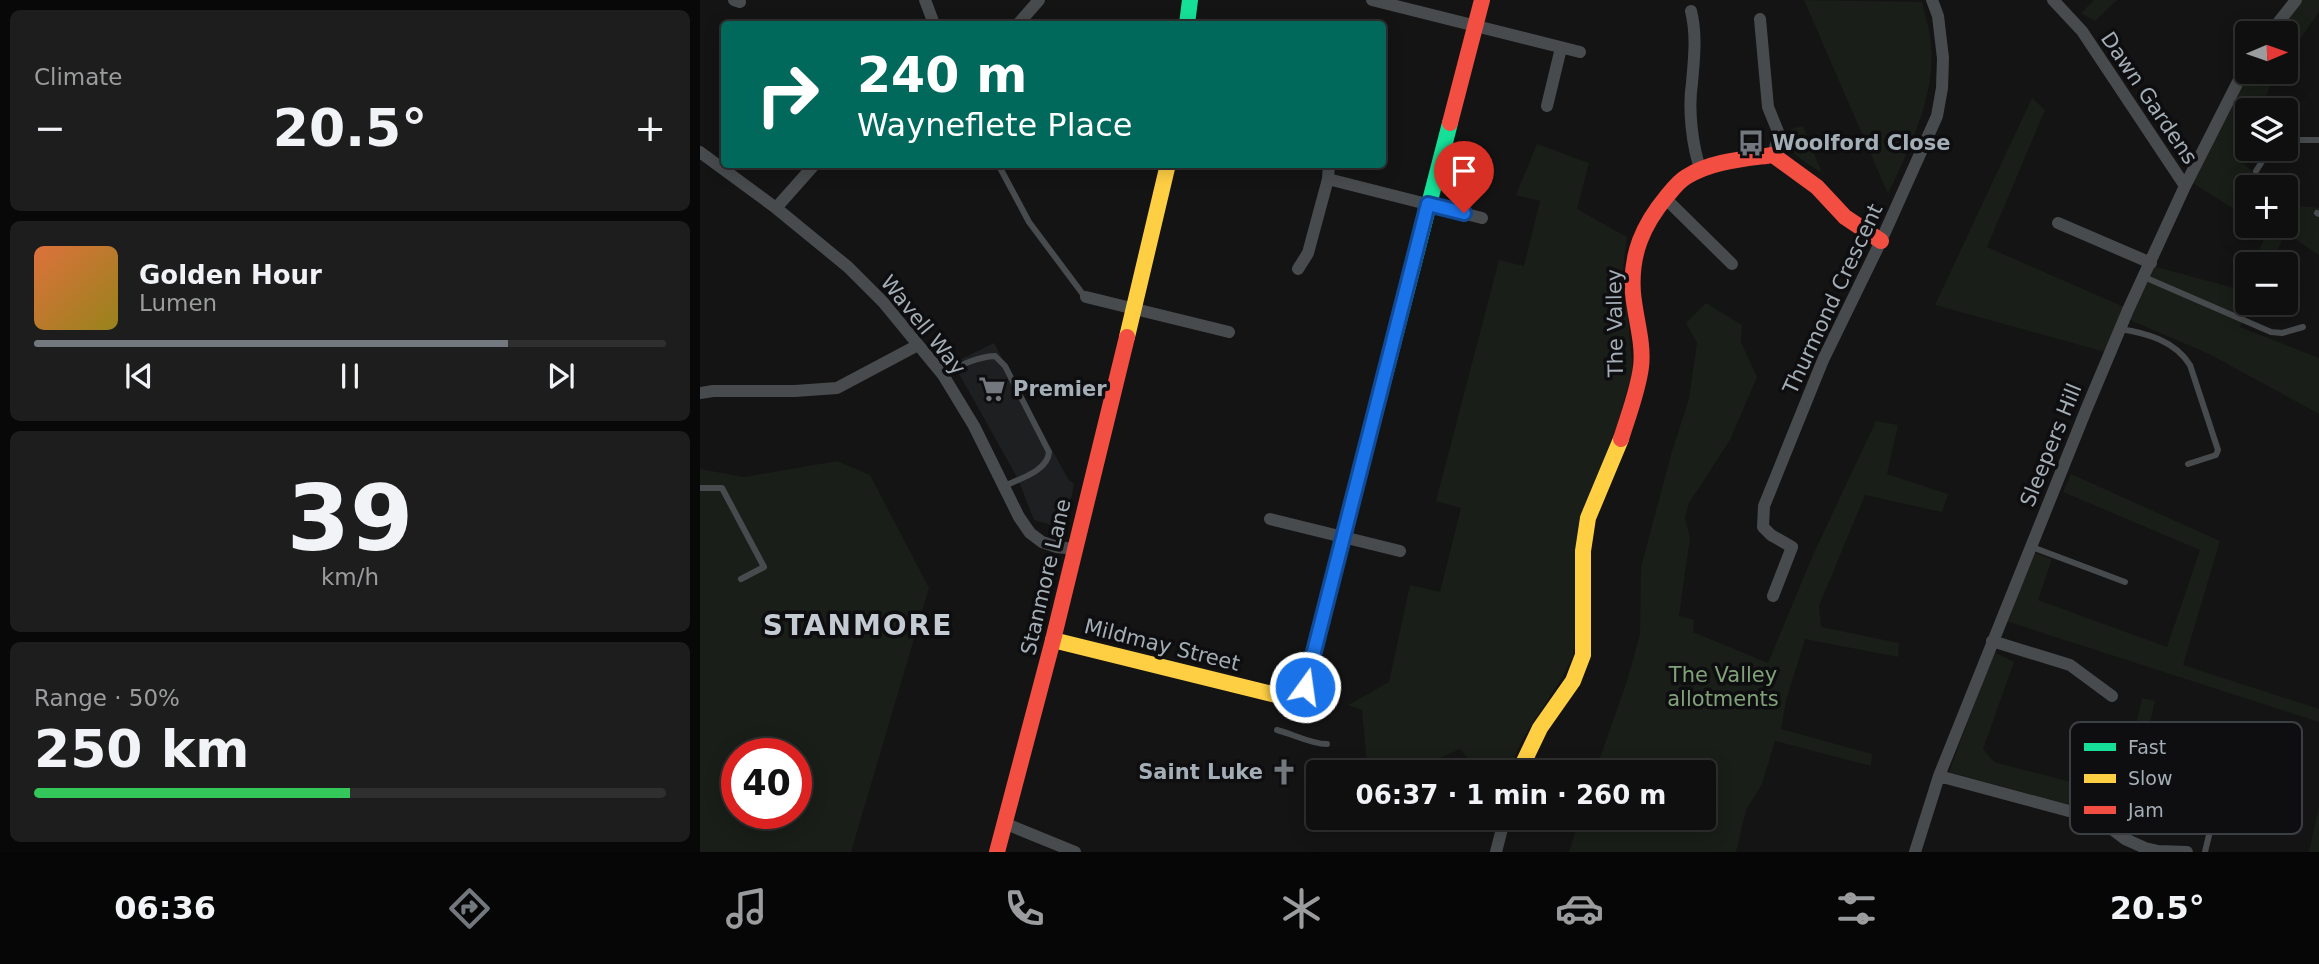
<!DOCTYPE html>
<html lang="en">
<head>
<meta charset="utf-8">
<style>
	:root { --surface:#0f0f0f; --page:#1d1d1d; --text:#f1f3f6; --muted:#9b9c9e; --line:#2f2f2f; --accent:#72787d }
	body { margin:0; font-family:"DejaVu Sans",sans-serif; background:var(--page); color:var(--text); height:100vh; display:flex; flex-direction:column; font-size:26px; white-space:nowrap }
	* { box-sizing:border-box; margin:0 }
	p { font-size:23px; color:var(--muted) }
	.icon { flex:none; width:38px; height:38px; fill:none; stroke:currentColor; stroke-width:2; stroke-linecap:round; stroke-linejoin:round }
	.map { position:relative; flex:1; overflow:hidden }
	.details { display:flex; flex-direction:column; gap:10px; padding:10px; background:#080808; width:700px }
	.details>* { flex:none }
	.top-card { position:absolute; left:21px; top:21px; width:665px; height:147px; border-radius:7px; box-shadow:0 4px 18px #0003,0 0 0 2px var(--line); background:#00695c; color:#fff; overflow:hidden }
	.needle { width:46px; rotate:88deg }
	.fabs { position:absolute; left:1535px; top:21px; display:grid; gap:14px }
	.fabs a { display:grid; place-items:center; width:63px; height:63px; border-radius:7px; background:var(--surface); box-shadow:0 4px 18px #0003,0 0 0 2px var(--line); font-size:35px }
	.speed { position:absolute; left:21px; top:738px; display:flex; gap:14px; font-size:35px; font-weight:700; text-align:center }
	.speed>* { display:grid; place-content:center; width:91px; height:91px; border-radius:50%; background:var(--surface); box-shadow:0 4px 18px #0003,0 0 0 2px var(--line); line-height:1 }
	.speed .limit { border:10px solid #d22; background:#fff; color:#111 }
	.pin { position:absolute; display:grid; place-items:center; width:60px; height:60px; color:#fff; margin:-72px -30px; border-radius:50% 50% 50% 0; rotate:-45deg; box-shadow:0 0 7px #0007 }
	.pin .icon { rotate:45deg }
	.me { position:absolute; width:77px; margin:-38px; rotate:14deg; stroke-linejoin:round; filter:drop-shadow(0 0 5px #0008) }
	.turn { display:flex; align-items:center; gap:24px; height:147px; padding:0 21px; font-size:32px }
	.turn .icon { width:91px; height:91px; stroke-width:2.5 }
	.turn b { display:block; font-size:49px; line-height:60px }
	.big { font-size:52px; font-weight:700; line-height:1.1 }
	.details .widget { flex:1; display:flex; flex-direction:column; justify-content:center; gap:10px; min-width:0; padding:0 24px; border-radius:10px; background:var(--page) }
	.details .dial { align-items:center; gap:0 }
	.dial b { font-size:91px; line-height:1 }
	.song { display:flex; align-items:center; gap:21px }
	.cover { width:84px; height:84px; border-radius:10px; background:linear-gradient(135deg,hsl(20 70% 55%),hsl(50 70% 35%)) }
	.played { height:7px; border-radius:4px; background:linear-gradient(90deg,var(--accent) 75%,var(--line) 75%) }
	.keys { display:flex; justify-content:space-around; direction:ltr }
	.heat { display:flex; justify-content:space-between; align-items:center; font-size:38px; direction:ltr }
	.charge { height:10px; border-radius:5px; background:linear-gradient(90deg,#34c759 50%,var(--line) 0) }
	.trip { position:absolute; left:606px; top:760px; width:410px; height:70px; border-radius:7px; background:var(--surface); box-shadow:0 4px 18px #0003,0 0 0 2px var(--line); font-weight:700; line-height:70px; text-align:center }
	.tab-bar { display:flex; height:112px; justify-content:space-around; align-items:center; background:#060606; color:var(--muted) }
	.tab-bar .icon { width:49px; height:49px }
	.tab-bar .on { color:var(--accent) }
	.tab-bar b { font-size:32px; color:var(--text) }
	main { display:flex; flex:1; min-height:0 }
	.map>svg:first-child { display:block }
	.built { fill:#1e1f21 }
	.green { fill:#191e18; fill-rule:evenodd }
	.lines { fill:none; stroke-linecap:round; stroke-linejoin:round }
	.lane { stroke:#484b4d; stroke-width:6 }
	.street { stroke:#484b4d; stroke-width:12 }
	.fast { stroke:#16e098; stroke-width:16 }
	.slow { stroke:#ffcf43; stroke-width:16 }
	.jam { stroke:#f24e42; stroke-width:16 }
	.route-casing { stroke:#114b97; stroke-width:18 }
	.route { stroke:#1a73e8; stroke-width:12 }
	.labels { text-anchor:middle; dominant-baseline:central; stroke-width:7; stroke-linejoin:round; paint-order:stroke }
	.street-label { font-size:21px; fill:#a4aeb6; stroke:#0e0e10 }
	.poi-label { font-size:21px; font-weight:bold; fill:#a4aeb6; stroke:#0e0e10; text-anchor:start }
	.park-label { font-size:21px; fill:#81a279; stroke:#0e0e10 }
	.district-label { font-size:28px; font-weight:bold; letter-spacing:2px; fill:#c5cbd2; stroke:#0e0e10 }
	.key { fill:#0e0e10; stroke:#3b3e42; stroke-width:2 }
	.key-label { font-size:19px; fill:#a4aeb6 }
</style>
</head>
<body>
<main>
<section class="details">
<div class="widget"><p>Climate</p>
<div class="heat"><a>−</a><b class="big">20.5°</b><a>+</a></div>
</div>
<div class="widget">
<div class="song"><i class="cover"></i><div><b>Golden Hour</b><p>Lumen</p></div></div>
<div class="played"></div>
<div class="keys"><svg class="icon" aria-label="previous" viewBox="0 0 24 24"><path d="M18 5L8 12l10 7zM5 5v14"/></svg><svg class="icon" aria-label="pause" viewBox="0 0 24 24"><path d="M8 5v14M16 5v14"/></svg><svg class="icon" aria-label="next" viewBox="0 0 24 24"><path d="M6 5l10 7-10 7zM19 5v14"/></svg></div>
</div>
<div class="widget dial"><b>39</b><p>km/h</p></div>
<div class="widget"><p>Range · 50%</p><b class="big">250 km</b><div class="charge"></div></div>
</section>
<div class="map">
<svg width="1619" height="852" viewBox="0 0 1619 852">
	<rect width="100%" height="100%" fill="#141414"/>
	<path class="built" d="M294,343L368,479L374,484L365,529L334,520L318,479L253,363Z"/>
	<path class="green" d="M1104,0L1222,2C1225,15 1230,30 1231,44C1236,96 1209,149 1188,194Z
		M1394,0H1417L1395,21L1381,13Z
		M1602,0H1619V12L1586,59V33H1575Z
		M1548,72H1576L1560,110H1547V145L1541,162L1572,187H1547V217L1491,182Z
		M1332,98L1345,110L1287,247L1424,307L1405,352L1235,305Z
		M1103,126L1122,173C1106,162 1089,156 1087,136L1092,129Z
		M837,144L889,163L877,209L927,237L923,269L933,371L909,451L876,619L873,656L862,678L823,738L808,772H779L760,749L708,772L667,764L662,710L648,705L689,682L710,585L740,592L761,508L736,501L799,260L824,266L840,201L816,195Z
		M1586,202L1589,205L1619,208V255L1586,233L1570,264H1553L1568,230L1561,226H1586Z
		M1453,266L1541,290L1547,277V303H1551L1540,327L1619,358V414L1509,354L1432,321L1430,318Z
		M1006,303L1042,325L1041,342L1057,377L1030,440L989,503L985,518L990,538L979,616L994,620L993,632L1068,663L1113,555L1176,421L1198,425L1187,474L1248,494L1242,512L1165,495L1119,606L1121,627L1199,643L1198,657L1105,639L1086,701L1081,729L1172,754L1171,766L1075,741L1062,784L1046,810L1036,852H869L880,817H1003V772H895L927,681L940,634L941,567L972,451L989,399L997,343L986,323Z
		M137,461L170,475L229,588L151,852H0V469L44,477ZM37,754H96V814H37Z
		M1371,474L1520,541L1483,665L1619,709V722L1306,621L1335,553L1352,559L1338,600L1467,647L1500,550L1363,492Z
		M1294,652L1314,662L1283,749L1294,762L1421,795L1442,698L1455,701L1428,821L1249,772Z
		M1619,806V852H1609Z"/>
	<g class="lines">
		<path class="lane" d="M1586,140H1619
			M298,164L329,222L385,297
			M1556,171L1570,149
			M1617,213L1619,214
			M1444,277L1571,332L1582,333L1603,327
			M1420,329C1447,333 1475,341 1490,365L1518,450L1516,455L1488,464
			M243,375C260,366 275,357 295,356L305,366L349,452C348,471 319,479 304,486
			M0,488H22L64,567L41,579
			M1332,547L1425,582
			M577,730C593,734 611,744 627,744
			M1505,852C1509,835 1520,783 1537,776C1553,770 1570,768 1586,763"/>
		<path class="street" d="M34,0L40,2
			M225,0L234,24
			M672,0L880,52
			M1353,0L1382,31L1485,186
			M991,11C997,35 994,59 992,83C988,109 992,146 1001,171
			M1060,19L1068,107L1079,134L1073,155
			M318,24L339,0
			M1570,33L1596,0
			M847,106L861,48
			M0,152L76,208L148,267L183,302L243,375L274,426L319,517L330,533L342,542L357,547L375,549
			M628,179L629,164
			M965,198L1032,264
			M76,208L115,164
			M1358,223L1451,263
			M598,269L608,253L628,179L782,218
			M386,297L529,332
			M0,393L13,391H95L137,388L218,345
			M570,519L700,551
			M1073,596L1092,547L1071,535L1063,527L1064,506L1123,360L1181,241L1237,116L1242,88L1243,58L1238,16L1232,0
			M1292,641L1370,665L1412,696
			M1239,776L1380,814L1404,823L1425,839L1445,848L1458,851L1487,852
			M304,823L375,852
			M796,852L805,817
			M1215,852L1239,776L1386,410L1428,310L1485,186L1547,64"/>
		<path class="fast" d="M487,24L490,0
			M668,441L750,123"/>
		<path class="slow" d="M427,337L468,164
			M353,640L592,699L602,697L668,441
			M819,772L840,728L873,681L883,655V551L888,518L921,439"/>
		<path class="jam" d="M750,123L782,0
			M921,439C928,416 938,391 941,367C944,343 935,317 933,293C930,254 943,225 967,196C973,189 978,182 986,177C1011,161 1044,159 1073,155L1117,187L1145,217L1181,241
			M297,852L353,640L427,337"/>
	</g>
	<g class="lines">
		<g class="route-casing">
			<path id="route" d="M605,687L728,204L764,213"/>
		</g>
		<use href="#route" class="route"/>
	</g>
	<defs>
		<g id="bus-bare" transform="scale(2.1)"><path d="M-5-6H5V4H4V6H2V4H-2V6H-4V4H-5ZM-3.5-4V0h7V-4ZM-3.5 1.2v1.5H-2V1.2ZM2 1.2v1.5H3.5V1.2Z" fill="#72787d" stroke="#0e0e10" stroke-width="2.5" paint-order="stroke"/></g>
		<g id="supermarket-bare" transform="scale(2.1)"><path d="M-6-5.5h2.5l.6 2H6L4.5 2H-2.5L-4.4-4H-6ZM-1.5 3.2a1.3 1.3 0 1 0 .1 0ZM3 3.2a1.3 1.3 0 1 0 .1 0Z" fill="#72787d" stroke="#0e0e10" stroke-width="2.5" paint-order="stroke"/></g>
		<g id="church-bare" transform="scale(2.1)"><path d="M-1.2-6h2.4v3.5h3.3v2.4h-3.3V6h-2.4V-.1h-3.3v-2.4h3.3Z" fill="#72787d" stroke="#0e0e10" stroke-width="2.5" paint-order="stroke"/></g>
	</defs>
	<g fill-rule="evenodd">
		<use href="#bus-bare" x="1051" y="143"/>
		<use href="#supermarket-bare" x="292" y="389"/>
		<use href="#church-bare" x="584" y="772"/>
	</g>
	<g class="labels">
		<g class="street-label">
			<text transform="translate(1449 98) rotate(56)">Dawn Gardens</text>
			<text transform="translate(1133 299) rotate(-65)">Thurmond Crescent</text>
			<text transform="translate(915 323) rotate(-91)">The Valley</text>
			<text transform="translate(223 325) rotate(51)">Wavell Way</text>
			<text transform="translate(1351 445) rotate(-68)">Sleepers Hill</text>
			<text transform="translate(346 577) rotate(-77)">Stanmore Lane</text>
			<text transform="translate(462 645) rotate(14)">Mildmay Street</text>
		</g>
		<g class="poi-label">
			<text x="1072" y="143">Woolford Close</text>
			<text x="313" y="389">Premier</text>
			<text x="563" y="772" text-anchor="end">Saint Luke</text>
		</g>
		<g class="park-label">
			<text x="1023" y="675">The Valley<tspan x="1023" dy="24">allotments</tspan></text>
		</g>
		<g class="district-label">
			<text x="158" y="625">STANMORE</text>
		</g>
	</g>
	<rect x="1370" y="722" width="232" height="112" rx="10" class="key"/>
	<rect x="1384" y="743" width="32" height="8" fill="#16e098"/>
	<rect x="1384" y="774" width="32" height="9" fill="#ffcf43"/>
	<rect x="1384" y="806" width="32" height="8" fill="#f24e42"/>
	<g class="key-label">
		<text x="1428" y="754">Fast</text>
		<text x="1428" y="785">Slow</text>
		<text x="1428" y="817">Jam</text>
	</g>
</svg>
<div class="fabs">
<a><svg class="needle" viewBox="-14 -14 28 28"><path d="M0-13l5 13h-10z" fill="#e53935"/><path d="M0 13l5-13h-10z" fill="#9b9c9e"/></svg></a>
<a><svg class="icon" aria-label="layers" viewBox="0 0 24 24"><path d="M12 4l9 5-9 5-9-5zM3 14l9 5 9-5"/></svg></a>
<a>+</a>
<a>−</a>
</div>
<div class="speed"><div class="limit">40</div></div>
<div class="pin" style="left:764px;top:213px;background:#d93025"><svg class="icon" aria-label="arrive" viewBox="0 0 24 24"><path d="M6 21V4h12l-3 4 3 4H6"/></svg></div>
<svg class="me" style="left:605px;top:687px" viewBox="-20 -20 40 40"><circle r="17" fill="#1a73e8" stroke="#fff" stroke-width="3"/><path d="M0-11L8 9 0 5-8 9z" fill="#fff"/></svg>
<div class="trip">06:37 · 1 min · 260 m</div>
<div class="top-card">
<div class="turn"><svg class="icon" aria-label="right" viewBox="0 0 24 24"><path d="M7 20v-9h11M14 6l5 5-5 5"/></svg><div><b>240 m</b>Wayneflete Place</div></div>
</div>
</div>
</main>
<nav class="tab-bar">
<b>06:36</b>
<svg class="icon on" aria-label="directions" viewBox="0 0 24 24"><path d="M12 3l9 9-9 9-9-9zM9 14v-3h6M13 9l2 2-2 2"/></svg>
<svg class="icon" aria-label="music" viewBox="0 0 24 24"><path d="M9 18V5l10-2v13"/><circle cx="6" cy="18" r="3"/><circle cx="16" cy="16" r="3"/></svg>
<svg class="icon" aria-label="phone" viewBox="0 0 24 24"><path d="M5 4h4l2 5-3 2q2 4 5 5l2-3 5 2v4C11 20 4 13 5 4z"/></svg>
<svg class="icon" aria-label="climate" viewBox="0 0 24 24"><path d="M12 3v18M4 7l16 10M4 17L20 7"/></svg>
<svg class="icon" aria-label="car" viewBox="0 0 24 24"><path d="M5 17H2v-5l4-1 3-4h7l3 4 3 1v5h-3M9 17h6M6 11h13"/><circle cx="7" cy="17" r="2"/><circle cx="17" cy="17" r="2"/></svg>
<svg class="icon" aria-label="filters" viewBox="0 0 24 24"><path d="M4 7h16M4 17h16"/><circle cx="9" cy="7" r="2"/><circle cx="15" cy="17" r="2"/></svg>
<b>20.5°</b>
</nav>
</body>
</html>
